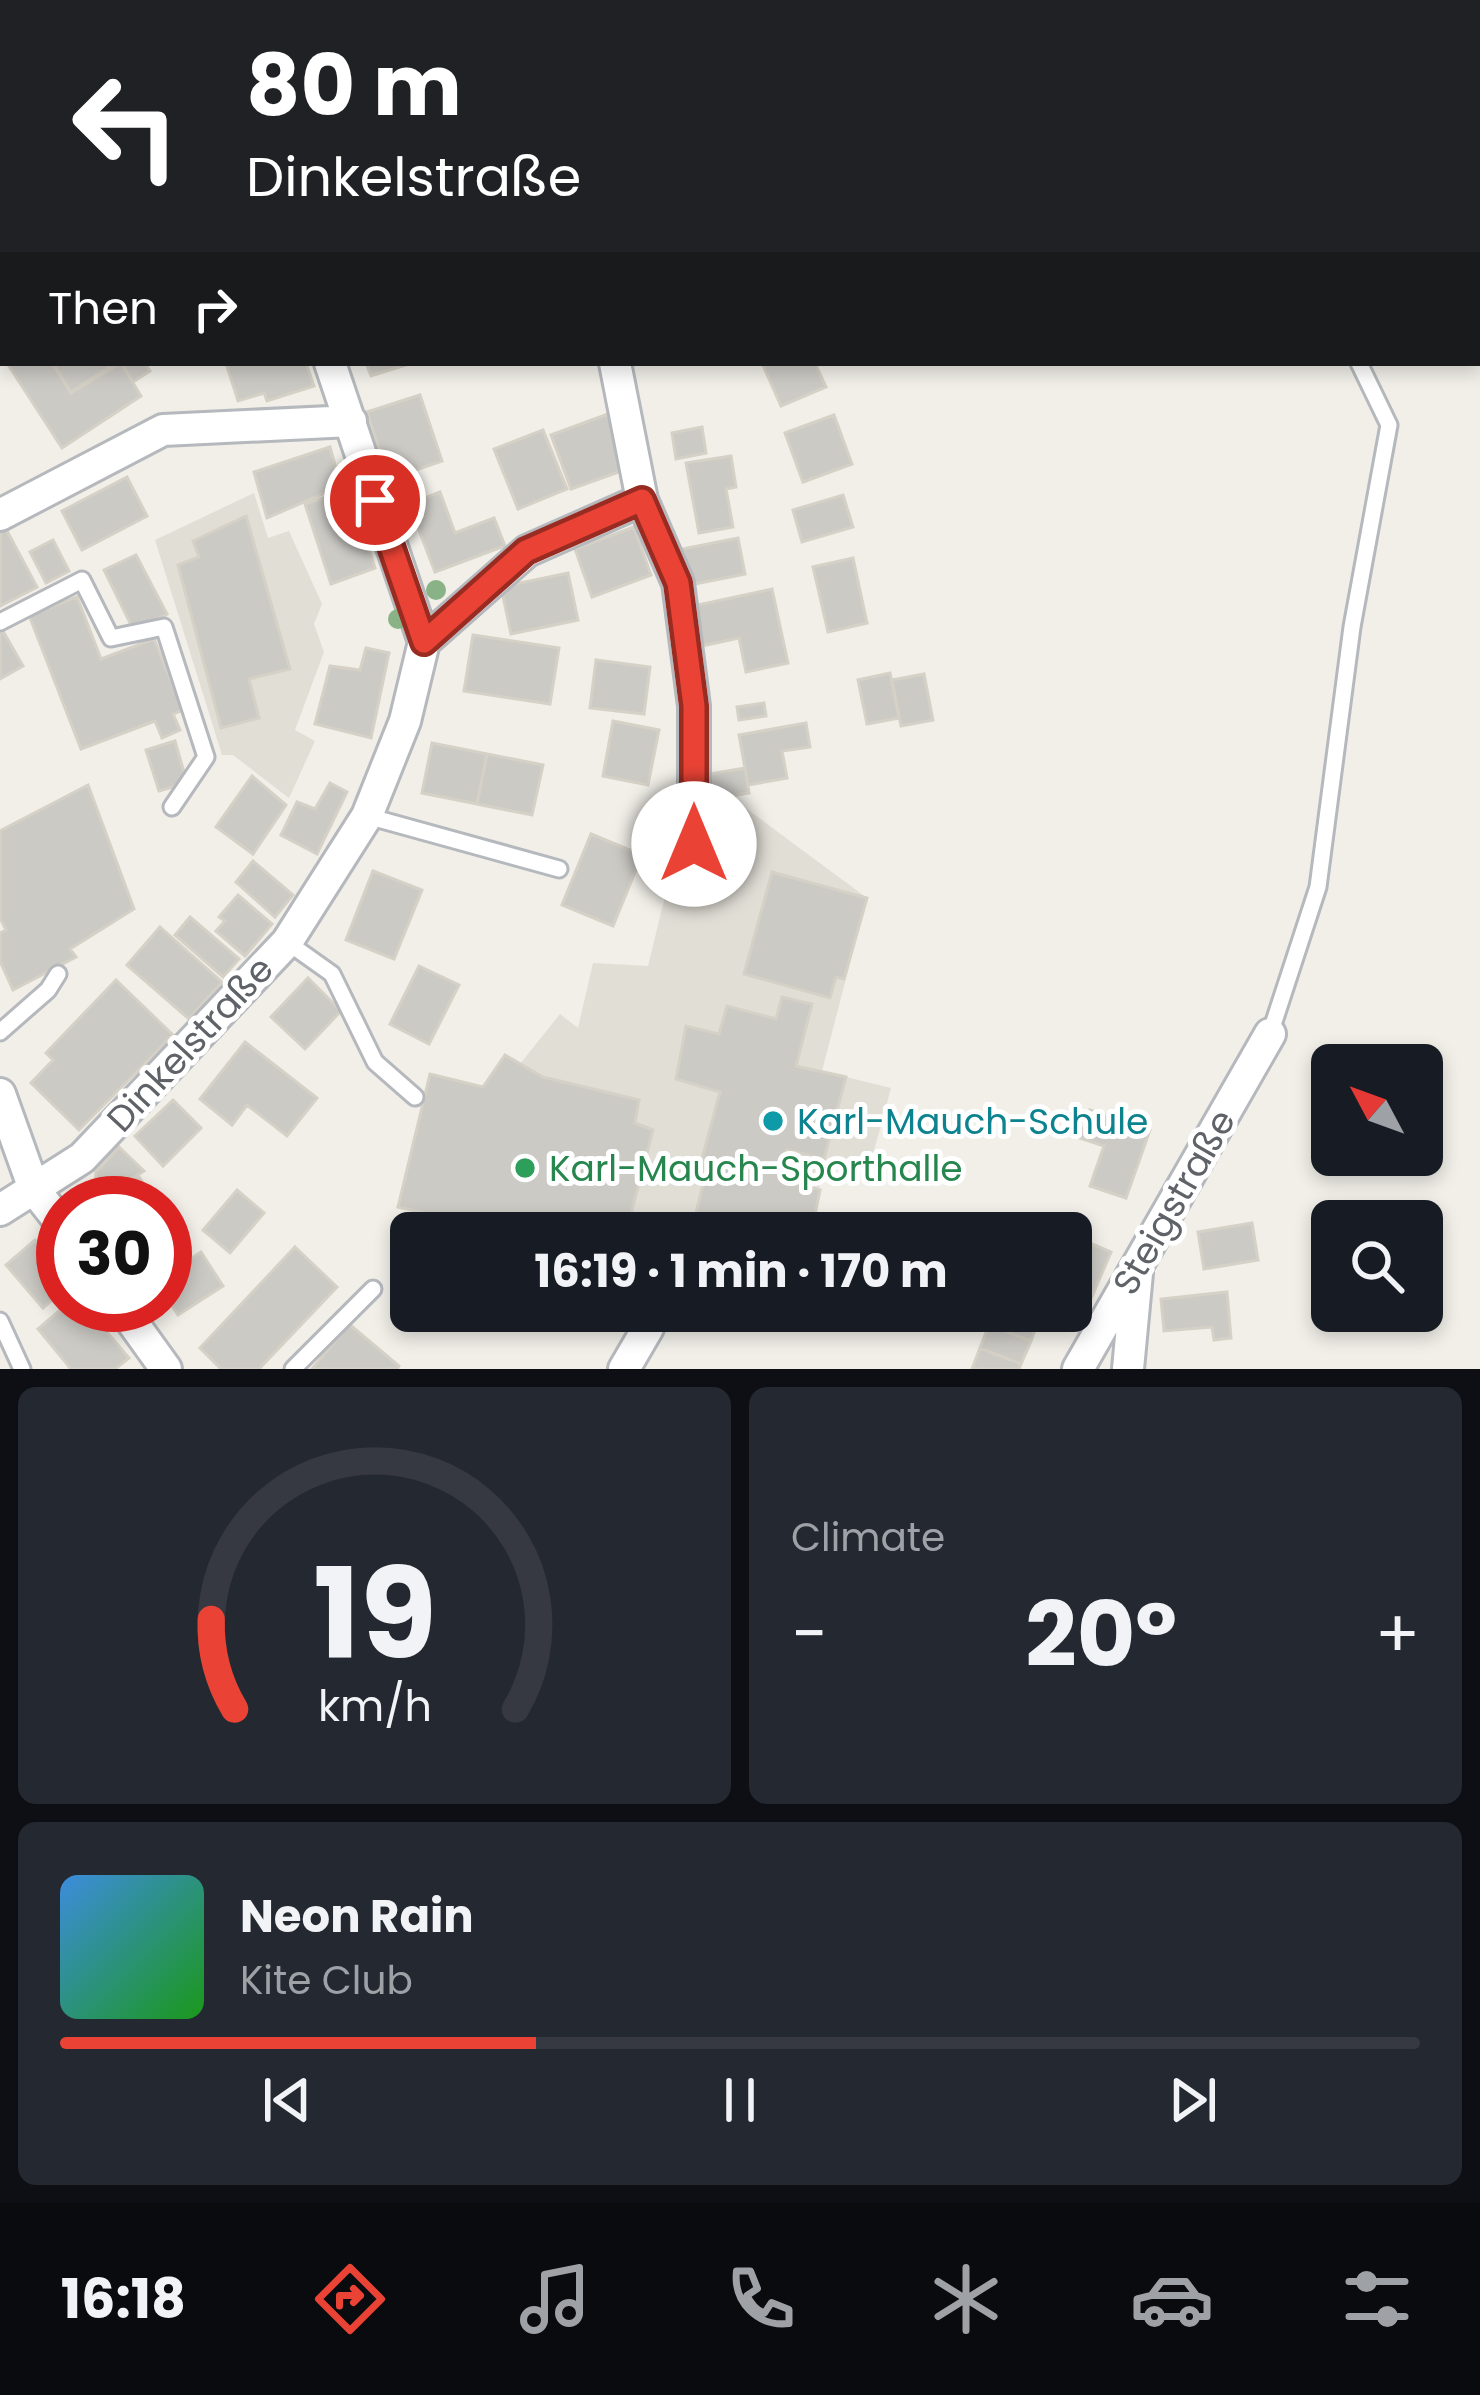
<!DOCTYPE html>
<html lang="en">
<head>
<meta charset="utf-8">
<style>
	:root { --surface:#171b24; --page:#242831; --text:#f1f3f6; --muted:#9ea1a6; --line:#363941; --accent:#ea4335 }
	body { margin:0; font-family:Poppins,sans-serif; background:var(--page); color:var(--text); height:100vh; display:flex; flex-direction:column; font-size:45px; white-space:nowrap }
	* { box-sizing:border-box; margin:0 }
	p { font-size:39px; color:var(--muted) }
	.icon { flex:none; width:66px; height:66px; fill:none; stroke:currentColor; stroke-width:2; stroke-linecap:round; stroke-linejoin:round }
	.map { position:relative; height:1369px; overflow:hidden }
	.side { display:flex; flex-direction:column; gap:18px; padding:18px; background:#0d0f14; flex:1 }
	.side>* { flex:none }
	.banner { position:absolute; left:0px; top:0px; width:1482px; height:366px; box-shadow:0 6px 18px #0003; background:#202124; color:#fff; overflow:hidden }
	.needle { width:78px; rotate:311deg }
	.buttons { position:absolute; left:1311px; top:1044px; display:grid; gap:24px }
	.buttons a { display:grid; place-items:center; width:132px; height:132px; border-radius:18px; background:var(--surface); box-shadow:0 6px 18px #0003; font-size:60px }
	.speed { position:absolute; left:36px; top:1176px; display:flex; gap:24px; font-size:60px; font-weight:700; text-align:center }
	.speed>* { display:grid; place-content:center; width:156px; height:156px; border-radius:50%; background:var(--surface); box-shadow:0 6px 18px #0003; line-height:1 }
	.speed .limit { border:18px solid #d22; background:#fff; color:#111 }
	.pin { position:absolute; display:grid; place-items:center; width:102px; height:102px; color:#fff; margin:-51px; border:6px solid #fff; border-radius:50%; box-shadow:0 3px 12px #0007 }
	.me { position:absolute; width:132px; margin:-66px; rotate:0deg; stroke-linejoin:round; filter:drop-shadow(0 0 9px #0008) }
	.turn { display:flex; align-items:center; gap:42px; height:252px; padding:0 48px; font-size:54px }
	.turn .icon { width:156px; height:156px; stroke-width:2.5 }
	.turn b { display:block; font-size:84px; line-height:102px }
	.then { display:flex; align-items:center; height:114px; padding:0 48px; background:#0003; gap:24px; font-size:45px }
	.big { font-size:90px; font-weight:700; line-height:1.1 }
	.side .card { flex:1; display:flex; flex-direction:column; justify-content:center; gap:18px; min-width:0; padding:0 42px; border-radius:18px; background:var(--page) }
	.side .dial { align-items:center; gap:0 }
	.dial svg { height:312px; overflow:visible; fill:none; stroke:var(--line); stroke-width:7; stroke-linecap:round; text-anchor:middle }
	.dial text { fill:var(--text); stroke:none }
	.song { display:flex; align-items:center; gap:36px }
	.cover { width:144px; height:144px; border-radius:18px; background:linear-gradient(135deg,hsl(210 70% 55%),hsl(120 70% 35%)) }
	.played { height:12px; border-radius:6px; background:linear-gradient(90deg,var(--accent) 35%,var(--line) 35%) }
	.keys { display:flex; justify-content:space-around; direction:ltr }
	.heat { display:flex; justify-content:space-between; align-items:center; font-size:66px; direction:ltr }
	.side .tiles { flex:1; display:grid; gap:18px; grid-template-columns:1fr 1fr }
	.card:last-child { grid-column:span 2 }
	.trip { position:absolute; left:390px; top:1212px; width:702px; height:120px; border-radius:18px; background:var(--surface); box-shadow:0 6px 18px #0003; font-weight:700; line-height:120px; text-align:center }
	.tabs { display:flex; height:192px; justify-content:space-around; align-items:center; background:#090b0e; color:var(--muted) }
	.tabs .icon { width:84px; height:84px }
	.tabs .active { color:var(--accent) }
	.tabs b { font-size:54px; color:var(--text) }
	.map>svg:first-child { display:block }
	.education { fill:#e1ded6 }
	.building { fill:#cccac5; stroke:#d6d1c6; stroke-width:3 }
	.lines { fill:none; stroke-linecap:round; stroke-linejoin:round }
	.lane-casing { stroke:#b5b8bc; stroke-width:21 }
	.street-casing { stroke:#b5b8bc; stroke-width:36 }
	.lane { stroke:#fff; stroke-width:15 }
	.street { stroke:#fff; stroke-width:30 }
	.tree { fill:#89b387 }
	.route-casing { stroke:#982c22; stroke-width:30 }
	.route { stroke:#ea4335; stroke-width:21 }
	.culture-dot { fill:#0f9aa8; stroke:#fff; stroke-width:4.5 }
	.leisure-dot { fill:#2e9e5b; stroke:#fff; stroke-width:4.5 }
	.labels { text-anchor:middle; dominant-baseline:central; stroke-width:10; stroke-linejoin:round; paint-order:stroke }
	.street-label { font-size:36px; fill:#5f6368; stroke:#fff }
	.culture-label { font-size:36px; fill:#0d838f; stroke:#fff; text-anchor:start }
	.leisure-label { font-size:36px; fill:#27864d; stroke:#fff; text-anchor:start }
</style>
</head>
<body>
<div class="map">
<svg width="1480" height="1369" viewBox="0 0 1480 1369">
	<rect width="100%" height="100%" fill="#f1efe8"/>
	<path class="education" d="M254,493L268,538L289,531L322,604L314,624L324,652L295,730L315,741L289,798L233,755H222L155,540Z
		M694,802L747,809L867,898L822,1071L891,1088L869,1169L824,1160L813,1225L791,1221L788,1233H626L652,1131L520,1064L560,1014L578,1028L593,963L648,966L669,880L660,804Z"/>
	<path class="building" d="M543,0H629L630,1L544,3Z
		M7,363H52L71,393L121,363L141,396L62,448Z
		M53,363H115L71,392Z
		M121,363H145L150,371L133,382Z
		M226,363H306L314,386L267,401L264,393L238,401Z
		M366,363H412L371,376Z
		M762,363H815L826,387L781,406Z
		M420,395L442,461L389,479L367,412Z
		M608,414L627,469L571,489L551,435Z
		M834,415L852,464L803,482L785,433Z
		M702,427L706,453L676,459L672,433Z
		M543,430L567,489L518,509L494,449Z
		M330,447L341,486L267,518L254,472Z
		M731,456L736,487L726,489L733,527L699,533L686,463Z
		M127,477L147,516L82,550L62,511Z
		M349,489L375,568L331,584L305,504Z
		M440,492L455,533L494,518L505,546L435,572L409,504Z
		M843,495L853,527L802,542L793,510Z
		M246,516L290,669L249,679L259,718L221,728L178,565L199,557L193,541Z
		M5,527L37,587L0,606V530Z
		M634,527L651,575L592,597L575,549Z
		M738,538L745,574L690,585L683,549Z
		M53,540L69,571L46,583L30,552Z
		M136,555L167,614L134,631L104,570Z
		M853,558L867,623L828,632L813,567Z
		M568,573L578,620L511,634L501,587Z
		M772,589L788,663L746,672L739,638L702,646L694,606Z
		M77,597L101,659L154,639L183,710L173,714L180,730L162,738L155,721L81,749L29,615Z
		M3,631L23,666L0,679V633Z
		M473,635L559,648L550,704L464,691Z
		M366,648L389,653L371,738L315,724L330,666L360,670Z
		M596,660L650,667L644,714L590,708Z
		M890,673L899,718L867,724L858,680Z
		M924,674L933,720L901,726L892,680Z
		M764,703L766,716L739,720L737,707Z
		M613,721L659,730L648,785L603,776Z
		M806,723L810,747L782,751L787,778L748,785L739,735Z
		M175,741L187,783L159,791L146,750Z
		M432,743L487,754L477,804L422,793Z
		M487,754L543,765L532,815L477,804Z
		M745,768L749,793L708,800L704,775Z
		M252,776L286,805L253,854L216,827Z
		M330,783L347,792L317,854L281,835L297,802L315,809Z
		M88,785L134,909L70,949L76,957L13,990L0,961V933L6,930L0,918V831Z
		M591,834L642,855L613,926L562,905Z
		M253,861L293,895L275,917L236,882Z
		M373,871L422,890L394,959L346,940Z
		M772,872L867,898L844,979L836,977L830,998L744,974Z
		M238,895L272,924L245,956L216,931L225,921L219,917Z
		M190,917L239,959L223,977L175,935Z
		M160,927L222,982L189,1019L127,965Z
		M419,966L459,985L429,1044L390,1024Z
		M308,978L341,1011L305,1049L271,1017Z
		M116,980L173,1035L79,1130L31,1083L53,1060L46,1053Z
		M782,997L812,1004L796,1066L846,1077L824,1159L787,1150L779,1179L820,1190L813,1225L755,1213L750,1233H691L706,1172L699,1170L720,1092L676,1079L686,1026L719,1034L727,1006L776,1019Z
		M245,1042L317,1098L287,1136L247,1105L232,1125L200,1099Z
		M505,1055L543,1077L639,1100L635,1123L653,1130L626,1233H517L398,1207L430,1074L483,1087Z
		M173,1100L201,1128L163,1166L135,1136Z
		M1090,1110L1150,1130L1126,1198L1090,1186L1104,1146L1080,1138Z
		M119,1147L144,1171L103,1196L95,1186L96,1172Z
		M138,1175L155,1203H92L103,1196Z
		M237,1190L264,1213L230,1253L203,1230Z
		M1027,1217L1066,1233H1020Z
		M1252,1223L1258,1260L1204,1269L1198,1232Z
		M1071,1235L1111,1252L1090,1301L1071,1293Z
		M35,1240L63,1273V1290L43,1308L6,1265Z
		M295,1247L337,1287L259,1369H221L200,1348Z
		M201,1252L223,1286L178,1315L165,1295V1275Z
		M1227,1292L1231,1338L1214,1340L1212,1327L1164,1331L1161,1299Z
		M66,1305H84L129,1358L115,1369H71L38,1329Z
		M995,1311L1039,1318L1031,1341L989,1325Z
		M349,1324L399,1366L397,1369H312Z
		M989,1325L1031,1341L1021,1364L980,1348Z
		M980,1348L1021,1364L1019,1369H972Z"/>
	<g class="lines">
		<g class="lane-casing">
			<path id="lane" d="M1283,3L1284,0
				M0,622L82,580L111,638L164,627L206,757L172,807
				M367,816L559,869
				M287,942L332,974L375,1062L415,1097
				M0,1032L48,990L58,974
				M1270,1034L1318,887L1352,627L1389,425L1359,363
				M0,1321L22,1369
				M293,1369L373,1289"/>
		</g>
		<g class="street-casing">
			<path id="street" d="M90,0L91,3
				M500,0L501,3
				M685,0V3
				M275,3V0
				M330,363L424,642
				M615,363L642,500L678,583L694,706V844
				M0,515L163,430L351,421
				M0,1094L34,1189L63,1226
				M0,1210L82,1158L287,942L367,816L405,721L424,642L527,551L642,500
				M120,1305L166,1369
				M624,1369L648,1328
				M1078,1369L1270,1034
				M1128,1369L1137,1273"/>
		</g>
		<use href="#lane" class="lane"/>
		<use href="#street" class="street"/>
	</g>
	<g class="tree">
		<circle cx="436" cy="590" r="10"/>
		<circle cx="398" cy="619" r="10"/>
	</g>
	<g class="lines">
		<g class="route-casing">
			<path id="route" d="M375,500L424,642L526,551L642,500L678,583L694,706V844"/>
		</g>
		<use href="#route" class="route"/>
	</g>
	<circle class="culture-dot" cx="773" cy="1121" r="12"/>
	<circle class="leisure-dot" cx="525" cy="1168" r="12"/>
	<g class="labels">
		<g class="street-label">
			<text transform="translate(190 1044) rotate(-47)">Dinkelstraße</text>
			<text transform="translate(1174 1202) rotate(-60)">Steigstraße</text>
		</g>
		<g class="culture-label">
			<text x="797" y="1121">Karl-Mauch-Schule</text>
		</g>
		<g class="leisure-label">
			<text x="549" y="1168">Karl-Mauch-Sporthalle</text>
		</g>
	</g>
</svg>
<div class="buttons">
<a><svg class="needle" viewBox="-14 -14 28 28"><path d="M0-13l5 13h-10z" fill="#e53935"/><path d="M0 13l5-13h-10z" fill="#9ea1a6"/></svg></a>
<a><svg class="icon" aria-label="search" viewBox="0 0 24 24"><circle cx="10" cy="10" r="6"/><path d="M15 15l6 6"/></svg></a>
</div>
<div class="speed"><div class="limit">30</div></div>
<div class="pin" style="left:375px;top:500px;background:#d93025"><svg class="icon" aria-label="arrive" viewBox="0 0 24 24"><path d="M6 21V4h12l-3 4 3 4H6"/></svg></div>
<svg class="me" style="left:694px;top:844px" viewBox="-20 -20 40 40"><circle r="19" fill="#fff"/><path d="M0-13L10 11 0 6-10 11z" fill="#ea4335"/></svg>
<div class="trip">16:19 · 1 min · 170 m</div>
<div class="banner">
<div class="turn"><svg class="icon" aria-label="left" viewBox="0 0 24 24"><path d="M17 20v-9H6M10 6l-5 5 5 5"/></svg><div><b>80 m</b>Dinkelstraße</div></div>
<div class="then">Then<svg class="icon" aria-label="right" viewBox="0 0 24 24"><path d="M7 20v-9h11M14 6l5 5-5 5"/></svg></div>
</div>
</div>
<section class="side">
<div class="tiles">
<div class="card dial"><svg viewBox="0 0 100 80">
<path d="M14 69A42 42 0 1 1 86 69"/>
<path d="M14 69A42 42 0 0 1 8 46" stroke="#ea4335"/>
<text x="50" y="56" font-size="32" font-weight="700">19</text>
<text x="50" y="72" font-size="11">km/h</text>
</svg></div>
<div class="card"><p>Climate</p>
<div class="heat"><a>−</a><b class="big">20°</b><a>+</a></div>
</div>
<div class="card">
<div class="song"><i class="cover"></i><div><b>Neon Rain</b><p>Kite Club</p></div></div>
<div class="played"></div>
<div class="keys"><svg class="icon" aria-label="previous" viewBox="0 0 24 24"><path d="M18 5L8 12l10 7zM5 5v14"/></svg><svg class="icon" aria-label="pause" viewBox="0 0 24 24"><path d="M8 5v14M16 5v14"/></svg><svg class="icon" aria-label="next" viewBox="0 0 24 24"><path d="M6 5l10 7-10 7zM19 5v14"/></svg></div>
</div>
</div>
</section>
<nav class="tabs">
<b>16:18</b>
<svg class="icon active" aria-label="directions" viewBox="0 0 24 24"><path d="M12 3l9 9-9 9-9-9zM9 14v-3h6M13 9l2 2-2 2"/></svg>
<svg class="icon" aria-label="music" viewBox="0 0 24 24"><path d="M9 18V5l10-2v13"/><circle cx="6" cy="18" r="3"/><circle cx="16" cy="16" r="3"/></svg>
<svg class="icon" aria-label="phone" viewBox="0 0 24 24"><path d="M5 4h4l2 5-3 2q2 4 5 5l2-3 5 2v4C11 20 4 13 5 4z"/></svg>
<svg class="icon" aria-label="climate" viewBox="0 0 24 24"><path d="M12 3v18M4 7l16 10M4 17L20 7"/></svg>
<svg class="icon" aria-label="car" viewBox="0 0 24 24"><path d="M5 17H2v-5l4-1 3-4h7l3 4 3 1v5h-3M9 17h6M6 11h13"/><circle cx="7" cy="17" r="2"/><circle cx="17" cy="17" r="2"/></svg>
<svg class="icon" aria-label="filters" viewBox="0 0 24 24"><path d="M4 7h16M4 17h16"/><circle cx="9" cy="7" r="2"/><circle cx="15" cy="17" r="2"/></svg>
</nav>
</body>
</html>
